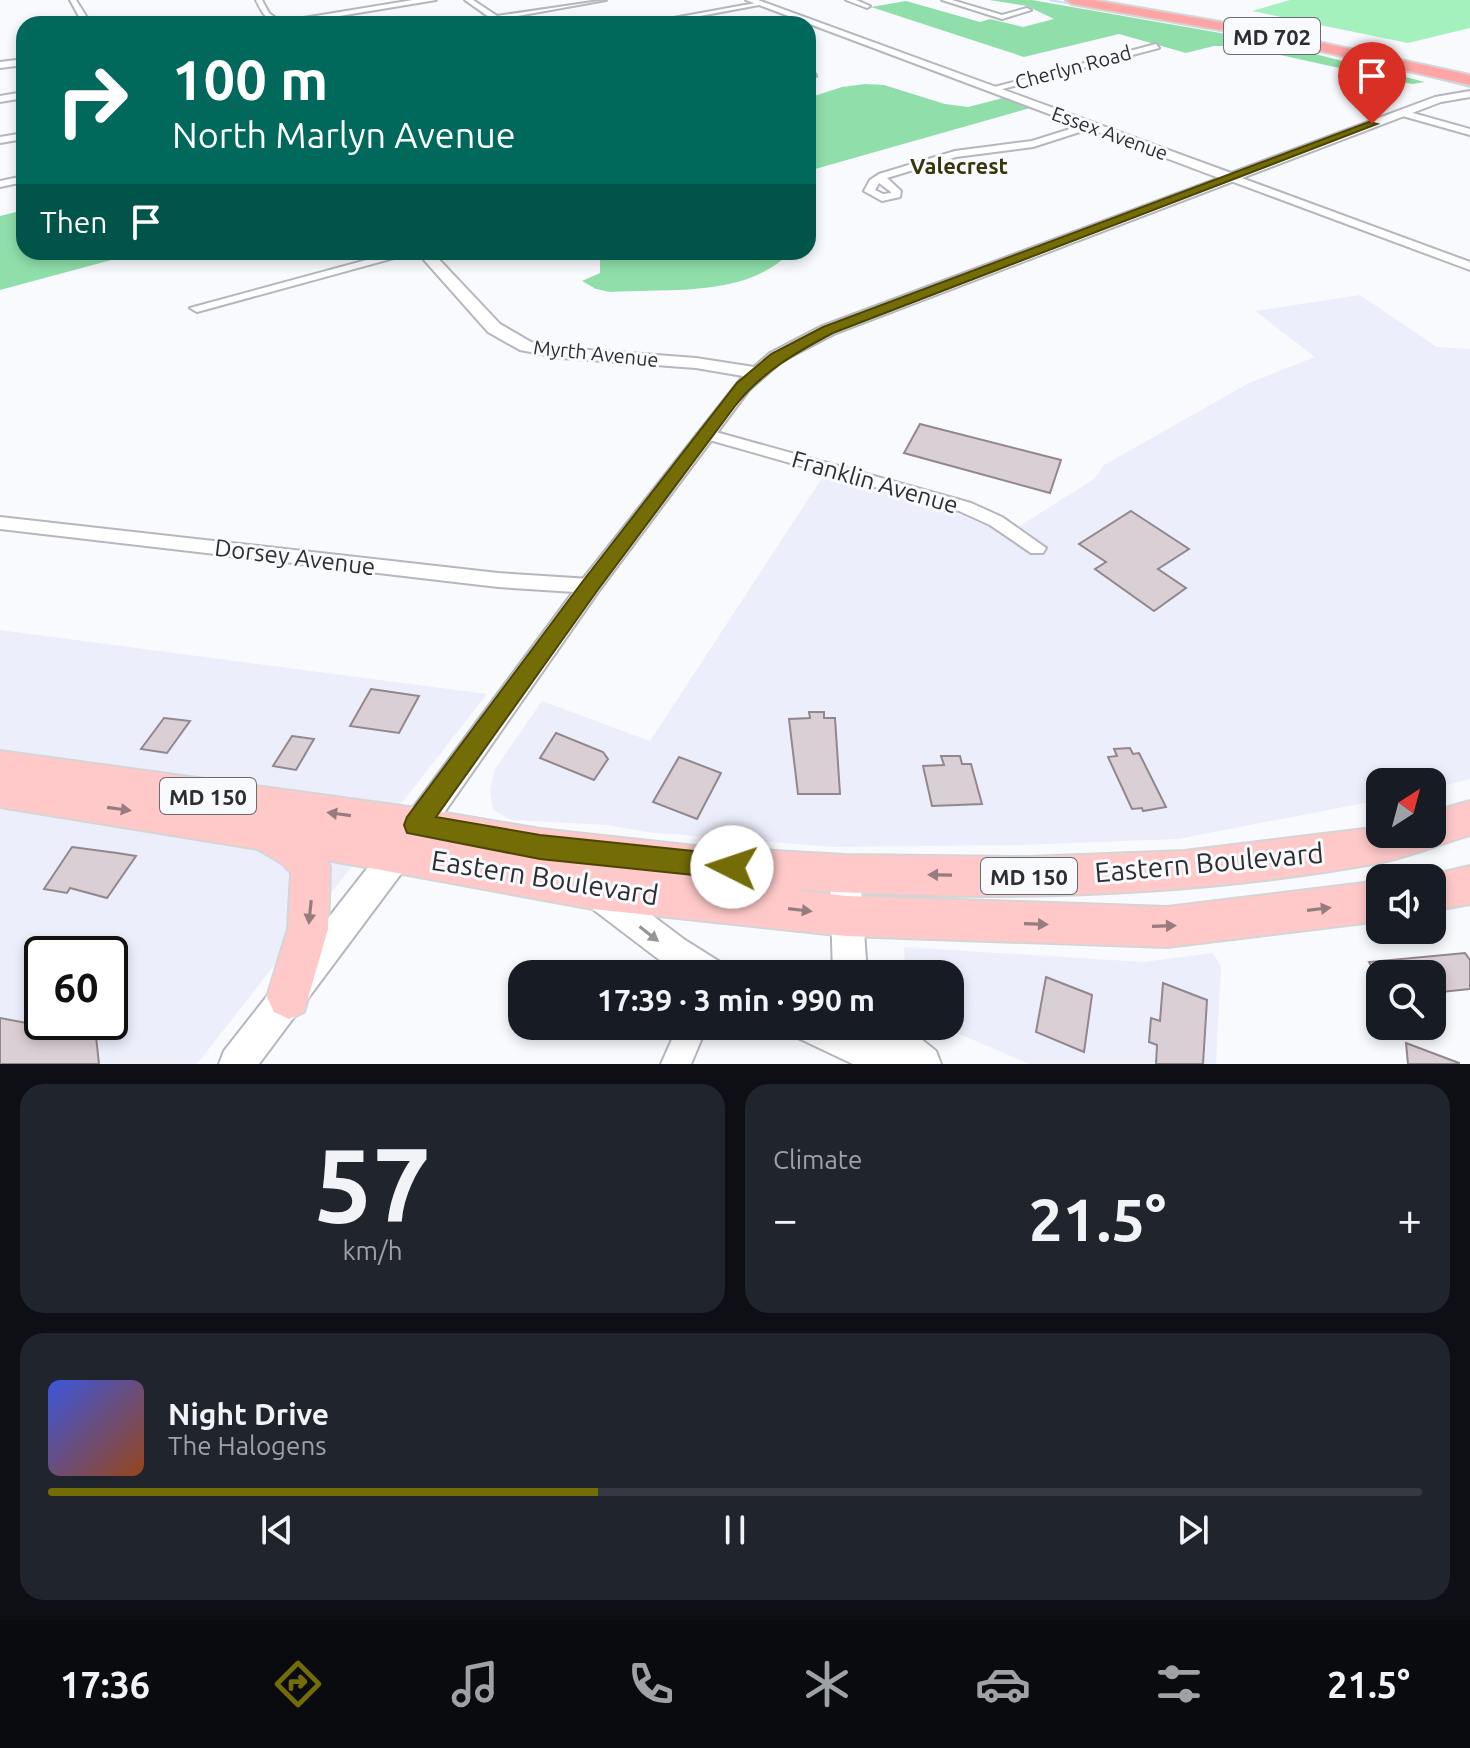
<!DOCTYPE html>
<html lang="en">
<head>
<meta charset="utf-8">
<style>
	:root { --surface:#171b24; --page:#20242c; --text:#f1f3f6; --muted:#9ea1a6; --line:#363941; --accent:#746c06 }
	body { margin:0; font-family:Ubuntu,sans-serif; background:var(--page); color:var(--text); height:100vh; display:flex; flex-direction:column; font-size:30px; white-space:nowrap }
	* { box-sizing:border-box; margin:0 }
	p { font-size:26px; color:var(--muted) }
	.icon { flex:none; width:44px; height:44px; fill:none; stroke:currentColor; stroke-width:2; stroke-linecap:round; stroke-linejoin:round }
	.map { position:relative; height:1064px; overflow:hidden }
	.side { display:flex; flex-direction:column; gap:20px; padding:20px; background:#0d0f14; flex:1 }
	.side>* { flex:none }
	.banner { position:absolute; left:16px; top:16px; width:800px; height:244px; border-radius:24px; box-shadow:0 4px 12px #0003; background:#00695c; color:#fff; overflow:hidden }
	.needle { width:52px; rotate:36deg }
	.fabs { position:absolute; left:1366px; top:768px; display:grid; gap:16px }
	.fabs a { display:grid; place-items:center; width:80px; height:80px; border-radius:16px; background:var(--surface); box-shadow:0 4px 12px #0003; font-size:40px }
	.speed { position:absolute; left:24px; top:936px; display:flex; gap:16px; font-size:40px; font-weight:700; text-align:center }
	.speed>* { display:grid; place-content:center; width:104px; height:104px; border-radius:50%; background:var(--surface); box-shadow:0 4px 12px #0003; line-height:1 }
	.speed .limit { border:4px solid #111; border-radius:12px; background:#fff; color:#111 }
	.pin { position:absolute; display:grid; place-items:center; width:68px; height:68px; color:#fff; margin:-82px -34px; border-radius:50% 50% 50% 0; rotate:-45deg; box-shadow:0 0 8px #0007 }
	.pin .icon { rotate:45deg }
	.me { position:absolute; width:88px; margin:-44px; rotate:274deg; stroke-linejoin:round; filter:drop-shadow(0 0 6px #0008) }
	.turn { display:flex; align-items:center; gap:28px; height:168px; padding:0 24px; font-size:36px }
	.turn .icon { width:104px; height:104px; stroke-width:2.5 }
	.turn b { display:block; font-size:56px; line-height:68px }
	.then { display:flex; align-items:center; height:76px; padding:0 24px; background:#0003; gap:16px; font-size:30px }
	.big { font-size:60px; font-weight:600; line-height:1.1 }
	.side .tile { flex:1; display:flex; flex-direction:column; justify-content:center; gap:12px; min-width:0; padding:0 28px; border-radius:24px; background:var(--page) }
	.side .dial { align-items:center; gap:0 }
	.dial b { font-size:104px; line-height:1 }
	.song { display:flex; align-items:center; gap:24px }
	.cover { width:96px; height:96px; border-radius:12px; background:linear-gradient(135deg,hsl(230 70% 55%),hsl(20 70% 35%)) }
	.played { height:8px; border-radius:4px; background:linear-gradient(90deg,var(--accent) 40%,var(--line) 40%) }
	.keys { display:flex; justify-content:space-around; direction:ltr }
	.heat { display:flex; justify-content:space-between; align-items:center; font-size:44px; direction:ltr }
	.side .tiles { flex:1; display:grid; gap:20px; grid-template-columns:1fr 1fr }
	.tile:last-child { grid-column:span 2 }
	.trip { position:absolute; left:508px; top:960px; width:456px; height:80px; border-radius:24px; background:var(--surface); box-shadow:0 4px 12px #0003; font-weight:600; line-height:80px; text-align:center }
	.dock { display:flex; height:128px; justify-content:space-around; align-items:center; background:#090b0e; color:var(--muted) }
	.dock .icon { width:56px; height:56px }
	.dock .current { color:var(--accent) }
	.dock b { font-size:36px; color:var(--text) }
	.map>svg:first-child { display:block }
	.built { fill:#edeefc; fill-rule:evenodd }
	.green { fill:#a5f1be }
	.forest { fill:#90dfab }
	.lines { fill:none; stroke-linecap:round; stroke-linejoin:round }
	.stream { stroke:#c2e1f5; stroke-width:2 }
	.building { fill:#dacfd4; stroke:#91878c; stroke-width:2 }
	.minor-casing { stroke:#b5b6bf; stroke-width:4 }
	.tertiary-casing { stroke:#b5b6bf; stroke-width:4 }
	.secondary-casing { stroke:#b5b6bf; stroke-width:4 }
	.primary-casing { stroke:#d5d5d6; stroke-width:4 }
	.motorway-casing { stroke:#d5d5d6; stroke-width:4 }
	.minor { fill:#fff; fill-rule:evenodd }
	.tertiary { fill:#fff; fill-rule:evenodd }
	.secondary { fill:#fff; fill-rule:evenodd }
	.primary { fill:#ffc9c9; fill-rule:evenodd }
	.motorway { fill:#ffa5a5; fill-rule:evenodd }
	.oneway { fill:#967c7e }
	.oneway2 { fill:#969698 }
	.route { fill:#746c06; stroke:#4b4604; stroke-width:2 }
	.labels { text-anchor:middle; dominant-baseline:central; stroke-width:6; stroke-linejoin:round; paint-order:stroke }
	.far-street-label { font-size:20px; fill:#2e2e32; stroke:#f9fafe }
	.shield { fill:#f9fafe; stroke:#6b6b6f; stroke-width:2 }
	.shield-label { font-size:22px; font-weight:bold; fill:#2e2e32 }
	.far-neighbourhood-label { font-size:22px; font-weight:bold; fill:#39350a; stroke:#f9fafe }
	.street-label { font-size:24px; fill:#2e2e32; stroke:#f9fafe }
	.near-street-label { font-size:28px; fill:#2e2e32; stroke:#f9fafe }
</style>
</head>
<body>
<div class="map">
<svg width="1470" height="1064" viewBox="0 0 1470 1064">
	<rect width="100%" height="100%" fill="#f9fafe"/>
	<path class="built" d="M1360,295L1437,347L1470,349V779L1432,789V782H1380V800L1178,839L1021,845L833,847L648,832L607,825L512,820L493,810L490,789L495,769L542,701L650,741L824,475L932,503L1007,534L1094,479L1104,465L1249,383L1315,357L1255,311Z
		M0,630L487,694L197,1064H0ZM42,954H110V1022H42Z
		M904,947L1144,962L1213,953L1221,966L1216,1064H1029L941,1026H950V974H905Z"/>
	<path class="green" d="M1290,0H1470V28L1408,43L1252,11Z"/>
	<path class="forest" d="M989,0H1032L1260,40L1425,82L1412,84L1239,46H1214L1186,53L1119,34L1024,57L871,7L906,1L980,22L990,19L1023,27L1054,19L1027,6Z
		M865,84L884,85L945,104L968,107L1003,98L1030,108L808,171V98L842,87Z
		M24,210V252H141L0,290V216Z
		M596,252H788L790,253C744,298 670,288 610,292L596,289L582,281L600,273V256Z"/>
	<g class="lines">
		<path class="stream" d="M1050,0L1078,5
			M1229,31L1282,42
			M1397,68L1470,87"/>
	</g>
	<path class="building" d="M920,424L1061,460L1050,493L904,453Z
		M1131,511L1189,549L1158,569L1186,588L1154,611L1095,569L1106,562L1079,544Z
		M371,689L419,696L399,733L350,726Z
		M809,712H824V718H835L840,794H798L789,719L810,718Z
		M164,718L190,721L167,753L141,749Z
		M556,733L603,752L608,759L594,780L540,758Z
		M292,736L314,739L296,770L273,766Z
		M1130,748L1133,754L1139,753L1166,807L1143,811L1142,808L1132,809L1108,757L1117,756L1114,749Z
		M941,756H960L962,764H971L982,804L932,806L923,766L944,765Z
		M679,757L721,773L697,819L653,802Z
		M72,847L117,853L136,856L107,898L70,888L67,893L44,889Z
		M1465,953L1470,960V989L1432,993V974H1376L1369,962Z
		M1046,977L1092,995L1084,1052L1036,1032Z
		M1163,983L1207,1000L1203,1064H1156L1157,1045L1149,1042L1151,1018L1160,1021Z
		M0,1018L96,1036L99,1064H0Z
		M1406,1043L1459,1063V1064H1408Z"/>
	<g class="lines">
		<g class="minor-casing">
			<path id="minor" d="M70,0H76L91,24H83Z
				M256,0H262L269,13L284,24C268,24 262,13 256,0Z
				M465,0H473L497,16L606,0L473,24H456L489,17Z
				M846,0H856L870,6L867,8Z
				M942,0H952L1002,15L1027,8L1031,10L1002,19Z
				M761,2L759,5L657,24H641Z
				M801,16L798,20L764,24L768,22Z
				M1156,44L1159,48L991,92L987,89Z
				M808,73L815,74L816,76L808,79Z
				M24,92V98L0,102V96Z
				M1402,110L1470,129V135L1399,115Z
				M1089,123L1092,124V128L1033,147L956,157L887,178L901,191L900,197L882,201L864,191L870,180L879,174L955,151L1032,141ZM879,183L891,192V193L883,194L875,190Z
				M24,133V139L0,143V137Z
				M24,176V182L0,187V181Z
				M1228,176H1236L1470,262V270L1228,180Z
				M396,252H416L197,312L190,308Z
				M705,429L971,503L1002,517L1046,548L1043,553H1031L990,525L959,511L699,437L697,434Z
				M0,517L498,573L590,579L597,581L600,586L597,591L590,593L498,587L0,529Z
				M678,1026H707L691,1064H661Z"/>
		</g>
		<g class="tertiary-casing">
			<path id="tertiary" d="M746,0H758L1231,173L1435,97L1470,91V97L1441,102L834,334L782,361L749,390L598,592L409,863L259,1064H219L224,1051L387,843L582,580L743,376L696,368L562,358L520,350L488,332L417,252H432L500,324L531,342L562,348L696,358L754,367L770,353L822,326L1219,178Z
				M845,859L856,864L860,874L867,974H833L830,874L834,864Z
				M597,878L608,882L685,940L720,962L725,974H678L586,904L581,893L586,882Z
				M793,1026H849L863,1032L861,1026H905L936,1051L941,1064H853L798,1038Z"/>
		</g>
		<g class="secondary-casing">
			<path id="secondary" d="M413,0H436L291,24H267Z
				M24,59V65L0,68V62Z"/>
		</g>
		<g class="primary-casing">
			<path id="primary" d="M0,751L416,808L540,829L704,847L845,855L1029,857L1184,851L1380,827V834H1432V812L1470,801V835C1439,844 1409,857 1378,863C1186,898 982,902 788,889L846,896L1167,907L1380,881V921L1167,947L846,936L593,909L327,860L330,867L328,929L304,1012L289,1019L274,1012L267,997L288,929L291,873L283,864L258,849L0,807Z
				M1470,866V904L1432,911V878H1419Z"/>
		</g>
		<g class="motorway-casing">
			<path id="motorway" d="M1066,0H1093L1249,27L1470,75V85L1249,35L1072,4Z"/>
		</g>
		<use href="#minor" class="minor"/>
		<use href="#tertiary" class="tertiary"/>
		<use href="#secondary" class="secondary"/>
		<use href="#primary" class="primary"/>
		<use href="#motorway" class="motorway"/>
	</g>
	<defs><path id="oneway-solid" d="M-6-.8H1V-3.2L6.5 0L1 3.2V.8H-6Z" transform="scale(2)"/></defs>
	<g class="oneway">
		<use href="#oneway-solid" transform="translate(119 809) rotate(8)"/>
		<use href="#oneway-solid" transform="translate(339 814) rotate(-172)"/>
		<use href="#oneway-solid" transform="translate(940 875) rotate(-179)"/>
		<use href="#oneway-solid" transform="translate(1319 909) rotate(-7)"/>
		<use href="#oneway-solid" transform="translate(800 910) rotate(7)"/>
		<use href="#oneway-solid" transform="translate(310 912) rotate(96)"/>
		<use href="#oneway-solid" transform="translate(1036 924) rotate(2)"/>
		<use href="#oneway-solid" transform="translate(1164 926) rotate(-2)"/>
	</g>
	<use class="oneway2" href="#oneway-solid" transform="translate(649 934) rotate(38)"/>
	<path class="route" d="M1369,122L1377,124L833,333C795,353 762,372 735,406L597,591L436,817L540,835L732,855L741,858L745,867L741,875L732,879L540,859L407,833L404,825L407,817L583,581L737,383L771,354L823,327Z"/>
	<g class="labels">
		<g class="far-street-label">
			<text transform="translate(1073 67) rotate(-15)">Cherlyn Road</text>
			<text transform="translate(1110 133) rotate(20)">Essex Avenue</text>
			<text transform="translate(596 353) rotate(6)">Myrth Avenue</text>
		</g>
		<g class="shield">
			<rect x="1224" y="18" width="96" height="36" rx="6"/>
			<rect x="160" y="778" width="96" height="36" rx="6"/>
			<rect x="981" y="858" width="96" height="36" rx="6"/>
		</g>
		<g class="shield-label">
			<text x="1272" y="36">MD 702</text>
			<text x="208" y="796">MD 150</text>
			<text x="1029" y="876">MD 150</text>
		</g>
		<g class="far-neighbourhood-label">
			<text x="959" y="165">Valecrest</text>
		</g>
		<g class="street-label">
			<text transform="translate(875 482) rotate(16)">Franklin Avenue</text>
			<text transform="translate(295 557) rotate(7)">Dorsey Avenue</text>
		</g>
		<g class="near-street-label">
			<text transform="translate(1209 862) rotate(-5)">Eastern Boulevard</text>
			<text transform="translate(545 877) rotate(9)">Eastern Boulevard</text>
		</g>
	</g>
</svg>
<div class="fabs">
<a><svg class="needle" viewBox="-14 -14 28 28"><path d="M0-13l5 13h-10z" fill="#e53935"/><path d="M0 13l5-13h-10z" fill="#9ea1a6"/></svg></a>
<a><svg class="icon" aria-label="sound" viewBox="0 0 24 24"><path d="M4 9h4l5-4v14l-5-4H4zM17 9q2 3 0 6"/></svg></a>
<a><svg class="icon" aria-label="search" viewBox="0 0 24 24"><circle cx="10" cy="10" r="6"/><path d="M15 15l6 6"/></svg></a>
</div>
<div class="speed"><div class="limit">60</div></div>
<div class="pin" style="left:1372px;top:124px;background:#d93025"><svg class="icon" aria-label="arrive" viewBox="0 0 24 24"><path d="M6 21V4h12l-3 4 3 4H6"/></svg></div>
<svg class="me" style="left:732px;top:867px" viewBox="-20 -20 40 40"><circle r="19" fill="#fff"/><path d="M0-13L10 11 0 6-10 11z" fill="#746c06"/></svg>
<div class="trip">17:39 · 3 min · 990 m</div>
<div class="banner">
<div class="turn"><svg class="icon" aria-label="right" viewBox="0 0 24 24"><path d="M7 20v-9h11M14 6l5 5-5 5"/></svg><div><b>100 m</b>North Marlyn Avenue</div></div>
<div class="then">Then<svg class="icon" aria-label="arrive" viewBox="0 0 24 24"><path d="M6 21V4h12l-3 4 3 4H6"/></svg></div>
</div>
</div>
<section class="side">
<div class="tiles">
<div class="tile dial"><b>57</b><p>km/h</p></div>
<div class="tile"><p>Climate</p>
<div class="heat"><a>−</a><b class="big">21.5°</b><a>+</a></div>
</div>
<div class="tile">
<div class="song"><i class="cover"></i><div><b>Night Drive</b><p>The Halogens</p></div></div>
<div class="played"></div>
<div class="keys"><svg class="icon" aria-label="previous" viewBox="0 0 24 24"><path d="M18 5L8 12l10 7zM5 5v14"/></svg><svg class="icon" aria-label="pause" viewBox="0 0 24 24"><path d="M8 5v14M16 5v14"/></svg><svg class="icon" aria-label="next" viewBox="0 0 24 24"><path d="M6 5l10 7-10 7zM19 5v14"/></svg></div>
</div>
</div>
</section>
<nav class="dock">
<b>17:36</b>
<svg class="icon current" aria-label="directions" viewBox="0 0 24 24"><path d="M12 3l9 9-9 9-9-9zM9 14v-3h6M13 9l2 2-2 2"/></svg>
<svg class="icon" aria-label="music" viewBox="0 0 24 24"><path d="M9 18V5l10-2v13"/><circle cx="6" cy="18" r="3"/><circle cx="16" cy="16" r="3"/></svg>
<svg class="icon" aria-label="phone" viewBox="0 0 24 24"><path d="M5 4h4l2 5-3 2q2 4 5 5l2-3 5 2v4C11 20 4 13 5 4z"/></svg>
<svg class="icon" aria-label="climate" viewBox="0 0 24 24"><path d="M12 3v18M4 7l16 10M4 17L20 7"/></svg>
<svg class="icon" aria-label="car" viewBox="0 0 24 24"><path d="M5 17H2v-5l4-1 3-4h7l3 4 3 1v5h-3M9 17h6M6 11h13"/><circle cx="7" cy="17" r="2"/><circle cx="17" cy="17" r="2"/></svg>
<svg class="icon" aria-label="filters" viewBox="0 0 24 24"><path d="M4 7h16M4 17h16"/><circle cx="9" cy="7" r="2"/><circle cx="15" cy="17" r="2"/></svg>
<b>21.5°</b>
</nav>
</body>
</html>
